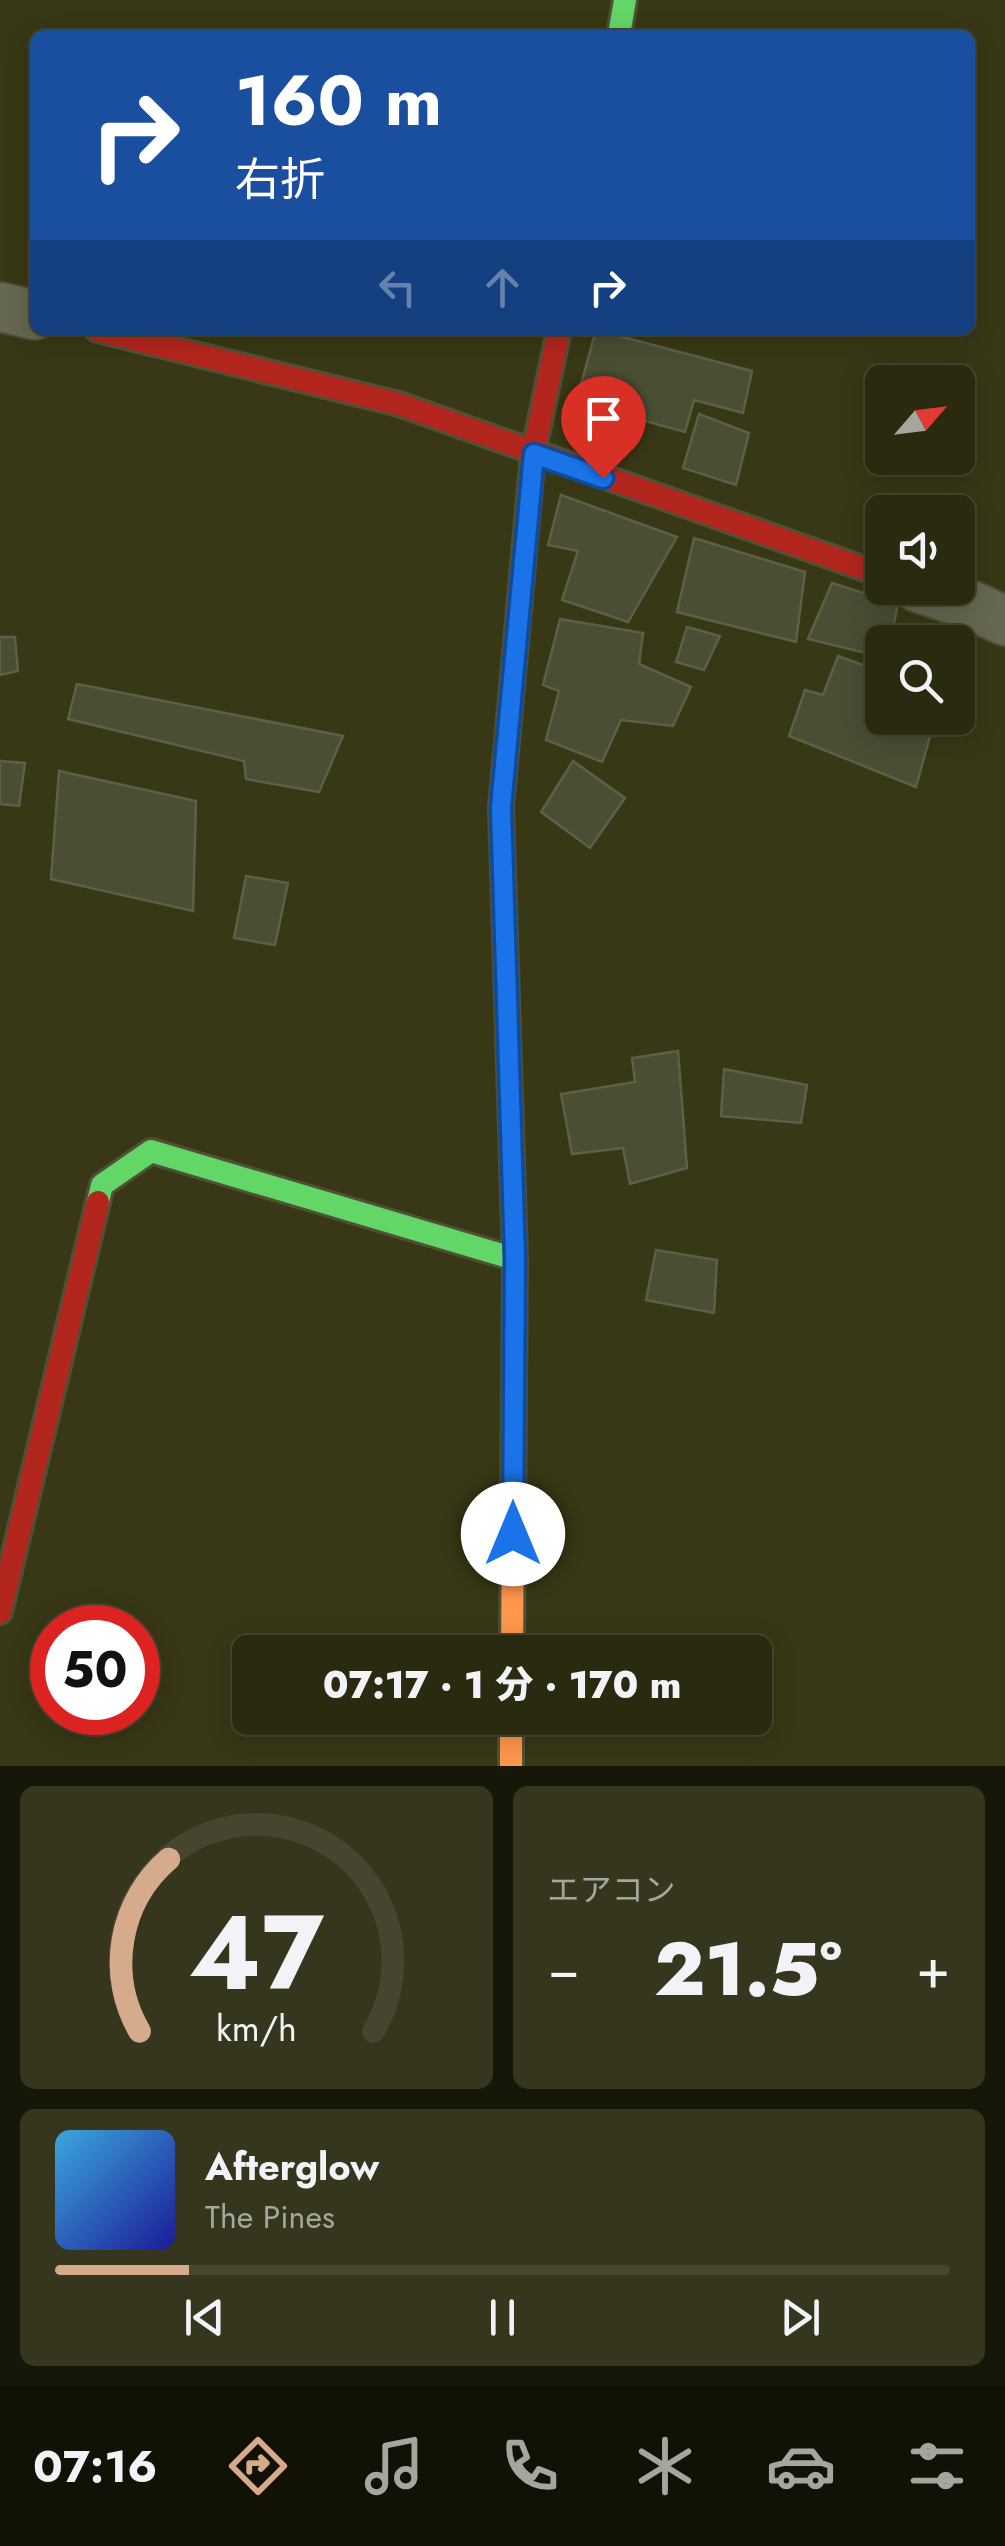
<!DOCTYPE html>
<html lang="ja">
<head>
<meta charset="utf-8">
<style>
	:root { --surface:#2a2a10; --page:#36361e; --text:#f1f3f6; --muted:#a5a79f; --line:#464630; --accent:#d6ab8b }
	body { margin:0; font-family:Jost,"Noto Sans JP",sans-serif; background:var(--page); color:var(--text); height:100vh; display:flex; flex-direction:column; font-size:38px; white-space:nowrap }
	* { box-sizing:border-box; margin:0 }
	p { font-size:32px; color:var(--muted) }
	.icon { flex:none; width:55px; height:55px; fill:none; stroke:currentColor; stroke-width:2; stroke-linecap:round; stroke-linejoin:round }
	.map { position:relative; height:1766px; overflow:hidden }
	.side { display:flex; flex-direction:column; gap:20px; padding:20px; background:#171709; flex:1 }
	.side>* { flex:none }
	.hud { position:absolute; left:30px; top:30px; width:945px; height:305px; border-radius:15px; box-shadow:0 5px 25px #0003,0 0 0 2px var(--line); background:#1a4fa0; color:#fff; overflow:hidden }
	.needle { width:65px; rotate:62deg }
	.controls { position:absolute; left:865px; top:365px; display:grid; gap:20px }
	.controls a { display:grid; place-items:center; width:110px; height:110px; border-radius:15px; background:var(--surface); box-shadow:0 5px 25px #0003,0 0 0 2px var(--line); font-size:50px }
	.speed { position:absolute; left:30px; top:1605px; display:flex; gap:20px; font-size:50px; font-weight:700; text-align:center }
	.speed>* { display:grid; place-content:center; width:130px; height:130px; border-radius:50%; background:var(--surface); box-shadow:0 5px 25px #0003,0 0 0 2px var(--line); line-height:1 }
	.speed .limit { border:15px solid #d22; background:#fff; color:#111 }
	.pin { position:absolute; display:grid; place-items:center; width:85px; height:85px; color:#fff; margin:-102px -42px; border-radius:50% 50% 50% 0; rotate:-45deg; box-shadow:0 0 10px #0007 }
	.pin .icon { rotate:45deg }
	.me { position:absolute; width:110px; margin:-55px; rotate:0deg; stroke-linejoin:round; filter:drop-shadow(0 0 8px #0008) }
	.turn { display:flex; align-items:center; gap:35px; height:210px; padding:0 40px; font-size:45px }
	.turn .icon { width:130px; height:130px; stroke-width:2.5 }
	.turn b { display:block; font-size:70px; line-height:85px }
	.lanes { display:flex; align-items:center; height:95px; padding:0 40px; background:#0003; justify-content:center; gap:50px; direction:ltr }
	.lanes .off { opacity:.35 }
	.big { font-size:75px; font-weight:800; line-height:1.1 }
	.side .card { flex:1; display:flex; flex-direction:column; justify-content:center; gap:15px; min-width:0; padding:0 35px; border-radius:15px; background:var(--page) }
	.side .dial { align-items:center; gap:0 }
	.dial svg { height:260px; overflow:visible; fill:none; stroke:var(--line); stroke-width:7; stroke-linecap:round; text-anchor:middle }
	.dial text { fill:var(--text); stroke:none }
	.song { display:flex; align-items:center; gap:30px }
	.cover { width:120px; height:120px; border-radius:15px; background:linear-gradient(135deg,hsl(200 70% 55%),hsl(240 70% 35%)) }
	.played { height:10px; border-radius:5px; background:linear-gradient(90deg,var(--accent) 15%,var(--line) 15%) }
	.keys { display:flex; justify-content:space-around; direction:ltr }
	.heat { display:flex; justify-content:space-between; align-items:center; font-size:55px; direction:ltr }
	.side .tiles { flex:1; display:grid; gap:20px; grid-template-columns:1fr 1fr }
	.card:last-child { grid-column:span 2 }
	.trip { position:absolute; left:232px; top:1635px; width:540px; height:100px; border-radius:15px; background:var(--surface); box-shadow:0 5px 25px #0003,0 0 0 2px var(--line); font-weight:800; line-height:100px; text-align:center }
	.dock { display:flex; height:160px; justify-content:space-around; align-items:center; background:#111106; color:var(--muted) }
	.dock .icon { width:70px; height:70px }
	.dock .selected { color:var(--accent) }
	.dock b { font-size:45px; color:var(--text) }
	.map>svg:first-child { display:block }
	.building { fill:#494e35; stroke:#5b6046; stroke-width:2.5 }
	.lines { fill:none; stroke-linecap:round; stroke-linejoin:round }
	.street-casing { stroke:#4f5137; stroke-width:52 }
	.fast-casing { stroke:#4f5137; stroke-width:28 }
	.slow-casing { stroke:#4f5137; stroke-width:28 }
	.jam-casing { stroke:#4f5137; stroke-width:28 }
	.street { stroke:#666751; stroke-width:48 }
	.fast { stroke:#63d668; stroke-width:22 }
	.slow { stroke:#ff974d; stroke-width:22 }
	.jam { stroke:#b3261e; stroke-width:22 }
	.route-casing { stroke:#114b97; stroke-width:25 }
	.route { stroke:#1a73e8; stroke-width:18 }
</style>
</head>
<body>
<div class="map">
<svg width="1005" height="1766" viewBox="0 0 1005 1766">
	<rect width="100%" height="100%" fill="#383816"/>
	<path class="building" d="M596,330L752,371L743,413L694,400L685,432L576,402Z
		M699,414L749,433L736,485L683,468Z
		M561,495L677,537L628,622L562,600L578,551L548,545Z
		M694,538L805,572L796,642L677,612Z
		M832,583L898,604L890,642H882V657L808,639Z
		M560,619L643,633L639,664L691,687L673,726L621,720L602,762L546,740L559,691L543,685Z
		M687,627L720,636L704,670L676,662Z
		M0,637H15L18,671L0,675Z
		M838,656L882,672V718H935L916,787L789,736L805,690L823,695Z
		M77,684L343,736L319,792L246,779L244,761L68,719Z
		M0,761L25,763L19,806L0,804Z
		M573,761L625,798L590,848L541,812Z
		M59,771L196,801L193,911L51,879Z
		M246,876L288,883L275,945L234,938Z
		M678,1051L687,1168L630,1184L623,1148L572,1154L561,1094L635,1082L632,1058Z
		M724,1069L807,1085L801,1123L721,1116Z
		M656,1250L717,1260L714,1313L646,1300Z"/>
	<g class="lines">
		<g class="street-casing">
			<path id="street" d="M0,307L35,315
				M919,588L973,606L1005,621"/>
		</g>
		<g class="fast-casing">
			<path id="fast" d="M619,35L625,0
				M98,1202L102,1185L151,1151L515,1259
				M515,1259L501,807L517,632"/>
		</g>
		<g class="slow-casing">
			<path id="slow" d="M512,1652L515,1259
				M511,1718V1766"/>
		</g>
		<g class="jam-casing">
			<path id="jam" d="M97,330L399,404L882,575
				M517,632L533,454L559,330
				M0,1612L98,1202"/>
		</g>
		<use href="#street" class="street"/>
		<use href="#fast" class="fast"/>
		<use href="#slow" class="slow"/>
		<use href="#jam" class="jam"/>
	</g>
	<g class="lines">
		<g class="route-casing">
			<path id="route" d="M513,1534L515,1259L501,807L534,454L603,478"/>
		</g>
		<use href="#route" class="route"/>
	</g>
</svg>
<div class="controls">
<a><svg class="needle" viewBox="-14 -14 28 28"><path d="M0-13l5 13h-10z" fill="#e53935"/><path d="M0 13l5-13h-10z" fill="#a5a79f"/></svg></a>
<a><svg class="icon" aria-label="sound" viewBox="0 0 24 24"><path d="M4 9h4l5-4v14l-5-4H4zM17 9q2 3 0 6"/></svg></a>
<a><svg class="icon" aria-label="search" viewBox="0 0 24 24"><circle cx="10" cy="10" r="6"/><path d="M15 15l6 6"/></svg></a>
</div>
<div class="speed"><div class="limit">50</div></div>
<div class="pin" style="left:603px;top:478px;background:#d93025"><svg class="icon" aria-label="arrive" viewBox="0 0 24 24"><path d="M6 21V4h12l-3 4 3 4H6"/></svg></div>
<svg class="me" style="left:513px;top:1534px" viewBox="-20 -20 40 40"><circle r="19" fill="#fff"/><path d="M0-13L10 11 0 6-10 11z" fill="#1a73e8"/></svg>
<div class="trip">07:17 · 1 分 · 170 m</div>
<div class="hud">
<div class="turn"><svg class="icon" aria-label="right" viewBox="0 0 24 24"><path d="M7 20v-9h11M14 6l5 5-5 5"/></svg><div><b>160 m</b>右折</div></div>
<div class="lanes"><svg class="icon off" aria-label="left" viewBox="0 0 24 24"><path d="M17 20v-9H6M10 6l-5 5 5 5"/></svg><svg class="icon off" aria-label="ahead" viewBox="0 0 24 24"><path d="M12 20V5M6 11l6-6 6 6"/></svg><svg class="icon" aria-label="right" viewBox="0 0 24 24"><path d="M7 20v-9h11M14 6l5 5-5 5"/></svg></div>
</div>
</div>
<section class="side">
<div class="tiles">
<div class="card dial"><svg viewBox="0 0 100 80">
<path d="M14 69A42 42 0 1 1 86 69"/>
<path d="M14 69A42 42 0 0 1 23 16" stroke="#d6ab8b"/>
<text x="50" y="56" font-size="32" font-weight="700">47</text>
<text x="50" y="72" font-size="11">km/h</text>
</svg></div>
<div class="card"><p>エアコン</p>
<div class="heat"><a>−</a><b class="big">21.5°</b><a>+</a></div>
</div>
<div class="card">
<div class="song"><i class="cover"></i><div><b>Afterglow</b><p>The Pines</p></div></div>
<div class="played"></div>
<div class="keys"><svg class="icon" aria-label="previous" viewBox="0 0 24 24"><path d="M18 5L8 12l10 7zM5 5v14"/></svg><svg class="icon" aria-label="pause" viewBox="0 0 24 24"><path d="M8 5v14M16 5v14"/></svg><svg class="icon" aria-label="next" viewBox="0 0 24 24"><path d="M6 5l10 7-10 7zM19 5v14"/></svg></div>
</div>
</div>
</section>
<nav class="dock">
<b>07:16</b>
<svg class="icon selected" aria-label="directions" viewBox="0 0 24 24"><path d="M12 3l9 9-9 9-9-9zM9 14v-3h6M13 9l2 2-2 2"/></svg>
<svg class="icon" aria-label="music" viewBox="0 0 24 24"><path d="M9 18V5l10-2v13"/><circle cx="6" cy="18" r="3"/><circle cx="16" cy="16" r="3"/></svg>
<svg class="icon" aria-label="phone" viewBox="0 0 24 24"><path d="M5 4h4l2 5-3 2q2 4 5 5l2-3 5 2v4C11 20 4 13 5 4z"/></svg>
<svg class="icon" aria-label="climate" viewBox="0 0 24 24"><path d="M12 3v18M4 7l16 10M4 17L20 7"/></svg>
<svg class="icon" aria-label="car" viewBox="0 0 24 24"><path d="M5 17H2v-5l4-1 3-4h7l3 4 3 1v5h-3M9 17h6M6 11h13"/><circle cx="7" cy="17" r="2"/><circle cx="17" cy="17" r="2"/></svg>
<svg class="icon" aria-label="filters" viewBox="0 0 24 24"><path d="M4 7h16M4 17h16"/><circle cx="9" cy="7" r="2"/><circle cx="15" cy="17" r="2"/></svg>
</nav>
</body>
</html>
